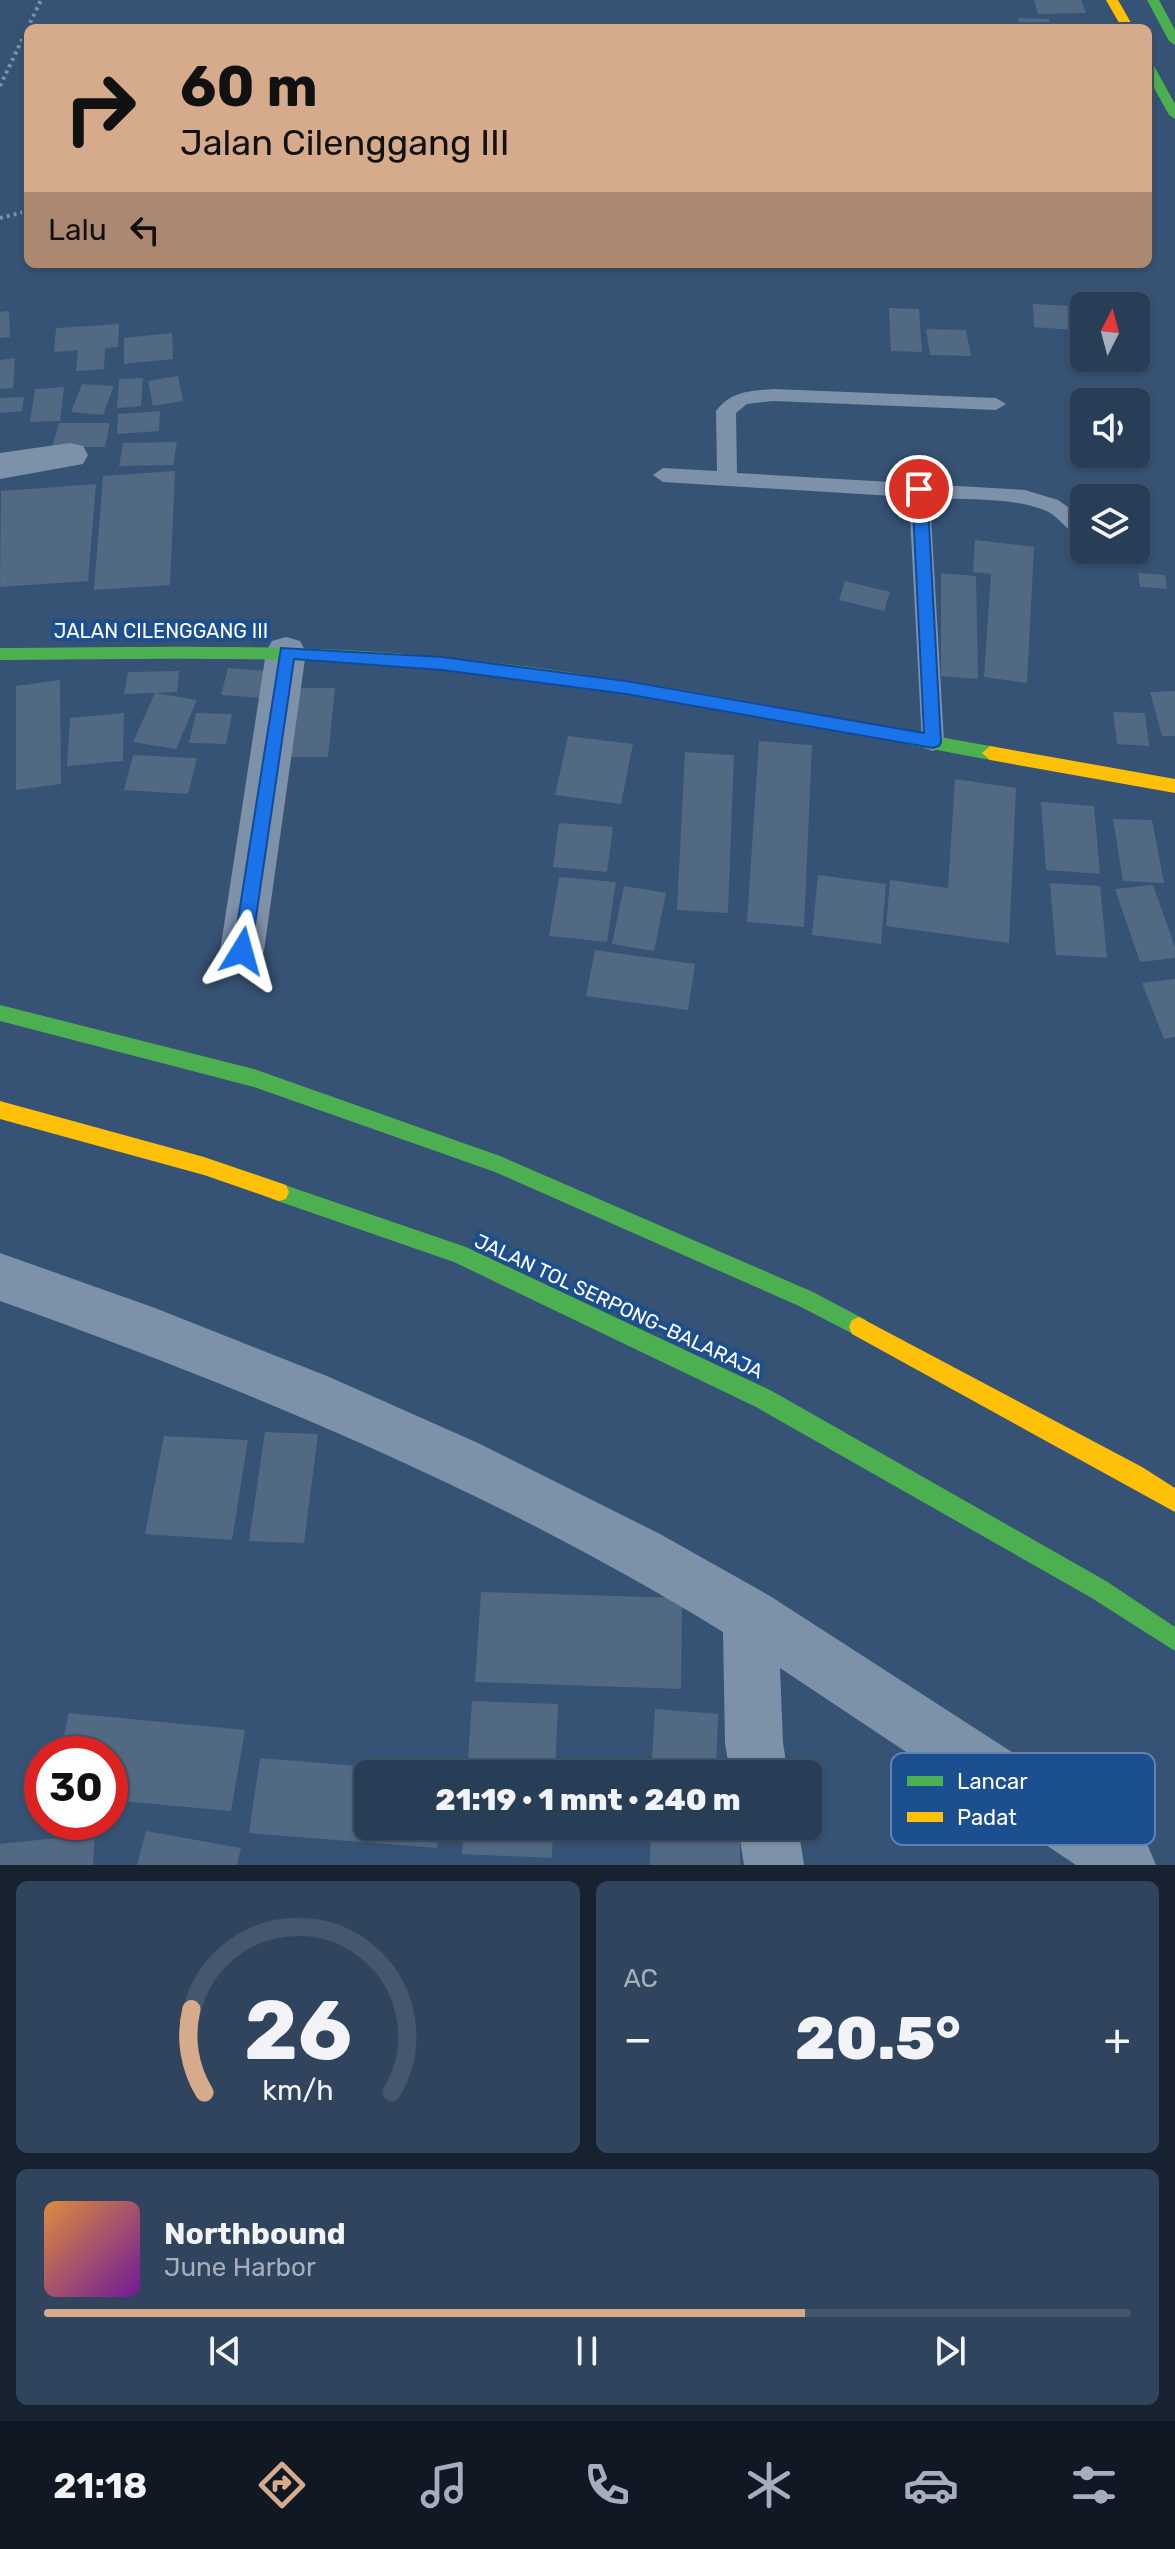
<!DOCTYPE html>
<html lang="id">
<head>
<meta charset="utf-8">
<style>
	:root { --surface:#283e57; --page:#30455d; --text:#f1f3f6; --muted:#a5aeba; --line:#44576d; --accent:#d6ab8b }
	body { margin:0; font-family:Rubik,sans-serif; background:var(--page); color:var(--text); height:100vh; display:flex; flex-direction:column; font-size:30px; white-space:nowrap }
	* { box-sizing:border-box; margin:0 }
	p { font-size:26px; color:var(--muted) }
	.icon { flex:none; width:44px; height:44px; fill:none; stroke:currentColor; stroke-width:2; stroke-linecap:round; stroke-linejoin:round }
	.map { position:relative; height:1865px; overflow:hidden }
	.side { display:flex; flex-direction:column; gap:16px; padding:16px; background:#162230; flex:1 }
	.side>* { flex:none }
	.guide { position:absolute; left:24px; top:24px; width:1128px; height:244px; border-radius:12px; box-shadow:0 2px 6px #0004,0 0 0 2px var(--line); background:#d6ab8b; color:#111; overflow:hidden }
	.needle { width:52px; rotate:6deg }
	.tools { position:absolute; left:1070px; top:292px; display:grid; gap:16px }
	.tools a { display:grid; place-items:center; width:80px; height:80px; border-radius:12px; background:var(--surface); box-shadow:0 2px 6px #0004,0 0 0 2px var(--line); font-size:40px }
	.speed { position:absolute; left:24px; top:1736px; display:flex; gap:16px; font-size:40px; font-weight:700; text-align:center }
	.speed>* { display:grid; place-content:center; width:104px; height:104px; border-radius:50%; background:var(--surface); box-shadow:0 2px 6px #0004,0 0 0 2px var(--line); line-height:1 }
	.speed .limit { border:12px solid #d22; background:#fff; color:#111 }
	.pin { position:absolute; display:grid; place-items:center; width:68px; height:68px; color:#fff; margin:-34px; border:4px solid #fff; border-radius:50%; box-shadow:0 2px 8px #0007 }
	.me { position:absolute; width:88px; margin:-44px; rotate:8deg; stroke-linejoin:round; filter:drop-shadow(0 0 6px #0008) }
	.turn { display:flex; align-items:center; gap:28px; height:168px; padding:0 24px; font-size:36px }
	.turn .icon { width:104px; height:104px; stroke-width:2.5 }
	.turn b { display:block; font-size:56px; line-height:68px }
	.then { display:flex; align-items:center; height:76px; padding:0 24px; background:#0003; gap:16px; font-size:30px }
	.big { font-size:60px; font-weight:800; line-height:1.1 }
	.side .card { flex:1; display:flex; flex-direction:column; justify-content:center; gap:12px; min-width:0; padding:0 28px; border-radius:12px; background:var(--page) }
	.side .dial { align-items:center; gap:0 }
	.dial svg { height:208px; overflow:visible; fill:none; stroke:var(--line); stroke-width:7; stroke-linecap:round; text-anchor:middle }
	.dial text { fill:var(--text); stroke:none }
	.song { display:flex; align-items:center; gap:24px }
	.cover { width:96px; height:96px; border-radius:12px; background:linear-gradient(135deg,hsl(30 70% 55%),hsl(280 70% 35%)) }
	.played { height:8px; border-radius:4px; background:linear-gradient(90deg,var(--accent) 70%,var(--line) 70%) }
	.keys { display:flex; justify-content:space-around; direction:ltr }
	.heat { display:flex; justify-content:space-between; align-items:center; font-size:44px; direction:ltr }
	.side .tiles { flex:1; display:grid; gap:16px; grid-template-columns:1fr 1fr }
	.card:last-child { grid-column:span 2 }
	.trip { position:absolute; left:354px; top:1760px; width:468px; height:80px; border-radius:12px; background:var(--surface); box-shadow:0 2px 6px #0004,0 0 0 2px var(--line); font-weight:800; line-height:80px; text-align:center }
	.dock { display:flex; height:128px; justify-content:space-around; align-items:center; background:#101923; color:var(--muted) }
	.dock .icon { width:56px; height:56px }
	.dock .active { color:var(--accent) }
	.dock b { font-size:36px; color:var(--text) }
	.map>svg:first-child { display:block }
	.building { fill:#526984 }
	.lines { fill:none; stroke-linecap:round; stroke-linejoin:round }
	.path { stroke:#7d92a8; stroke-width:4; stroke-dasharray:3 4; stroke-linecap:butt }
	.lane { fill:#7d92a8; fill-rule:evenodd }
	.street { fill:#7d92a8; fill-rule:evenodd }
	.fast { fill:#4caf50; fill-rule:evenodd }
	.slow { fill:#ffc107; fill-rule:evenodd }
	.route { fill:#1a73e8; stroke:#114b97; stroke-width:2 }
	.labels { text-anchor:middle; dominant-baseline:central; stroke-width:8; stroke-linejoin:round; paint-order:stroke }
	.street-label { font-size:20px; fill:#fff; stroke:#1b4f8f }
	.key { fill:#1b4f8f; stroke:#5f84b1; stroke-width:2 }
	.key-label { font-size:22px; fill:#fff }
</style>
</head>
<body>
<div class="map">
<svg width="1175" height="1865" viewBox="0 0 1175 1865">
	<rect width="100%" height="100%" fill="#365274"/>
	<path class="building" d="M1034,0H1081L1086,13L1038,14Z
		M1018,18L1049,19L1051,28H1019Z
		M1077,298L1123,300L1124,306H1084L1082,327Z
		M1033,304L1071,306L1073,330L1034,327Z
		M889,308L919,309L922,352L891,351Z
		M9,311L10,337L0,338V312Z
		M119,324L118,347L105,348L104,369L76,371L78,350L54,352L56,328Z
		M926,329L966,330L971,356L930,355Z
		M172,333L173,359L124,364V338Z
		M15,358L13,388L0,389V360Z
		M178,376L183,401L153,406L148,381Z
		M143,378L141,406L117,408L119,379Z
		M82,384L114,386L103,415L71,412Z
		M64,387L60,421L30,422L35,389Z
		M24,397L22,411L0,413V398Z
		M160,411L159,431L117,434L118,414Z
		M59,423H110L105,447H52Z
		M177,442L173,465L119,466L123,443Z
		M175,471L170,585L94,590L103,476Z
		M96,484L88,581L0,587L1,491Z
		M975,540L1034,547L1027,683L984,677L991,574L973,572Z
		M941,573L976,576L978,679L941,676Z
		M1138,573L1165,575L1167,589L1140,587Z
		M845,581L890,592L884,611L839,600Z
		M228,668L269,671L262,698L221,695Z
		M179,671L177,692L124,694L128,672Z
		M60,680L61,784L16,790V686Z
		M287,688H335L328,757H278Z
		M1175,691V736H1162L1150,692Z
		M155,693L197,700L176,749L133,742Z
		M1113,712L1145,713L1149,746L1117,744Z
		M124,713L123,761L67,766L70,718Z
		M196,713L232,714L226,744L189,743Z
		M568,736L633,744L621,804L555,795Z
		M759,741L812,745L804,927L747,922Z
		M685,752L734,755L728,913L677,910Z
		M133,755L197,758L188,794L124,790Z
		M955,779L1016,788L1009,943L886,926L890,880L948,888Z
		M1041,802L1094,806L1100,874L1046,870Z
		M1113,819L1152,820L1164,883L1123,881Z
		M559,823L613,827L607,872L553,867Z
		M818,875L886,884L881,944L812,935Z
		M559,877L616,882L607,942L549,936Z
		M1050,883L1100,886L1107,958L1056,955Z
		M1153,885L1175,947V958L1140,962L1115,889Z
		M624,886L666,893L654,951L612,944Z
		M595,950L695,964L688,1010L586,996Z
		M1175,979V1037L1164,1039L1142,983Z
		M265,1432L318,1434L304,1543L249,1541Z
		M164,1436L248,1440L232,1540L145,1534Z
		M481,1592L682,1598L681,1689L475,1682Z
		M472,1701L558,1704L555,1774H467Z
		M655,1709L718,1714L716,1774H651Z
		M69,1713L245,1730L231,1811L110,1800V1754H60Z
		M260,1758L432,1772L368,1774V1826H439L437,1848L249,1833Z
		M464,1826H553L552,1858L462,1854Z
		M651,1826H740V1865H650Z
		M146,1831L241,1848L237,1865H137Z
		M95,1834L93,1865H0V1844Z"/>
	<g class="lines">
		<path class="path" d="M0,86L41,0
			M0,218L28,211"/>
		<path class="lane" d="M773,389L996,398L1006,404L996,410L773,401L747,404L736,413L737,473L1025,490L1058,500L1084,518V539C1069,535 1060,516 1044,510C1013,497 963,500 930,498L944,742L941,748L933,751L925,748L922,742L909,497L663,482L653,475L663,468L717,471L716,411C731,391 750,391 773,389Z"/>
		<path class="street" d="M70,443L83,446L88,455L83,464L0,479V453Z
			M286,637L300,641L306,652L264,951L258,964L242,970L226,964L220,951L266,652L272,641Z
			M0,1253L155,1308L327,1376L478,1443L660,1534L770,1596L1052,1778L1147,1844L1156,1865H1076L780,1668L783,1743L788,1774H730L725,1743L723,1632C496,1492 250,1390 0,1301Z
			M738,1826H798L804,1865H744Z"/>
		<path class="fast" d="M1147,0H1159L1175,30V45L1169,41Z
			M1148,62L1154,66L1175,104V119L1169,115L1148,77Z
			M0,648C147,647 295,643 441,657C626,675 808,713 990,746L998,753L990,760C808,726 626,687 441,669C295,655 147,659 0,660Z
			M0,1005L254,1069L500,1156L813,1292L866,1320L869,1327L866,1334L859,1337L799,1306L495,1172L254,1087L0,1021Z
			M279,1183L466,1247L772,1391L1106,1581L1175,1627V1651L1090,1597L756,1407L454,1262L272,1199L269,1192L272,1185Z"/>
		<path class="slow" d="M1106,0H1118L1134,28H1122Z
			M990,746L1175,779V793L990,760L982,753Z
			M0,1101L204,1157L286,1185L289,1192L286,1199L279,1201L204,1175L0,1119Z
			M859,1317L1142,1467L1175,1488V1512L852,1334L849,1327L852,1320Z"/>
	</g>
	<path class="route" d="M919,484L927,489L941,742L939,746L933,748L626,694L442,670L294,659L251,951L249,956H236L233,951L281,648L442,657L626,681L924,733L912,489Z"/>
	<g class="labels">
		<g class="street-label">
			<text x="161" y="631">JALAN CILENGGANG III</text>
			<text transform="translate(619 1306) rotate(25)">JALAN TOL SERPONG–BALARAJA</text>
		</g>
	</g>
	<rect x="891" y="1753" width="264" height="92" rx="12" class="key"/>
	<rect x="907" y="1776" width="36" height="10" fill="#4caf50"/>
	<rect x="907" y="1812" width="36" height="10" fill="#ffc107"/>
	<g class="key-label">
		<text x="957" y="1789">Lancar</text>
		<text x="957" y="1825">Padat</text>
	</g>
</svg>
<div class="tools">
<a><svg class="needle" viewBox="-14 -14 28 28"><path d="M0-13l5 13h-10z" fill="#e53935"/><path d="M0 13l5-13h-10z" fill="#a5aeba"/></svg></a>
<a><svg class="icon" aria-label="sound" viewBox="0 0 24 24"><path d="M4 9h4l5-4v14l-5-4H4zM17 9q2 3 0 6"/></svg></a>
<a><svg class="icon" aria-label="layers" viewBox="0 0 24 24"><path d="M12 4l9 5-9 5-9-5zM3 14l9 5 9-5"/></svg></a>
</div>
<div class="speed"><div class="limit">30</div></div>
<div class="pin" style="left:919px;top:489px;background:#d93025"><svg class="icon" aria-label="arrive" viewBox="0 0 24 24"><path d="M6 21V4h12l-3 4 3 4H6"/></svg></div>
<svg class="me" style="left:242px;top:951px" viewBox="-20 -20 40 40"><path d="M0-17L14 15 0 8-14 15z" fill="#1a73e8" stroke="#fff" stroke-width="4"/></svg>
<div class="trip">21:19 · 1 mnt · 240 m</div>
<div class="guide">
<div class="turn"><svg class="icon" aria-label="right" viewBox="0 0 24 24"><path d="M7 20v-9h11M14 6l5 5-5 5"/></svg><div><b>60 m</b>Jalan Cilenggang III</div></div>
<div class="then">Lalu<svg class="icon" aria-label="left" viewBox="0 0 24 24"><path d="M17 20v-9H6M10 6l-5 5 5 5"/></svg></div>
</div>
</div>
<section class="side">
<div class="tiles">
<div class="card dial"><svg viewBox="0 0 100 80">
<path d="M14 69A42 42 0 1 1 86 69"/>
<path d="M14 69A42 42 0 0 1 9 37" stroke="#d6ab8b"/>
<text x="50" y="56" font-size="32" font-weight="700">26</text>
<text x="50" y="72" font-size="11">km/h</text>
</svg></div>
<div class="card"><p>AC</p>
<div class="heat"><a>−</a><b class="big">20.5°</b><a>+</a></div>
</div>
<div class="card">
<div class="song"><i class="cover"></i><div><b>Northbound</b><p>June Harbor</p></div></div>
<div class="played"></div>
<div class="keys"><svg class="icon" aria-label="previous" viewBox="0 0 24 24"><path d="M18 5L8 12l10 7zM5 5v14"/></svg><svg class="icon" aria-label="pause" viewBox="0 0 24 24"><path d="M8 5v14M16 5v14"/></svg><svg class="icon" aria-label="next" viewBox="0 0 24 24"><path d="M6 5l10 7-10 7zM19 5v14"/></svg></div>
</div>
</div>
</section>
<nav class="dock">
<b>21:18</b>
<svg class="icon active" aria-label="directions" viewBox="0 0 24 24"><path d="M12 3l9 9-9 9-9-9zM9 14v-3h6M13 9l2 2-2 2"/></svg>
<svg class="icon" aria-label="music" viewBox="0 0 24 24"><path d="M9 18V5l10-2v13"/><circle cx="6" cy="18" r="3"/><circle cx="16" cy="16" r="3"/></svg>
<svg class="icon" aria-label="phone" viewBox="0 0 24 24"><path d="M5 4h4l2 5-3 2q2 4 5 5l2-3 5 2v4C11 20 4 13 5 4z"/></svg>
<svg class="icon" aria-label="climate" viewBox="0 0 24 24"><path d="M12 3v18M4 7l16 10M4 17L20 7"/></svg>
<svg class="icon" aria-label="car" viewBox="0 0 24 24"><path d="M5 17H2v-5l4-1 3-4h7l3 4 3 1v5h-3M9 17h6M6 11h13"/><circle cx="7" cy="17" r="2"/><circle cx="17" cy="17" r="2"/></svg>
<svg class="icon" aria-label="filters" viewBox="0 0 24 24"><path d="M4 7h16M4 17h16"/><circle cx="9" cy="7" r="2"/><circle cx="15" cy="17" r="2"/></svg>
</nav>
</body>
</html>
